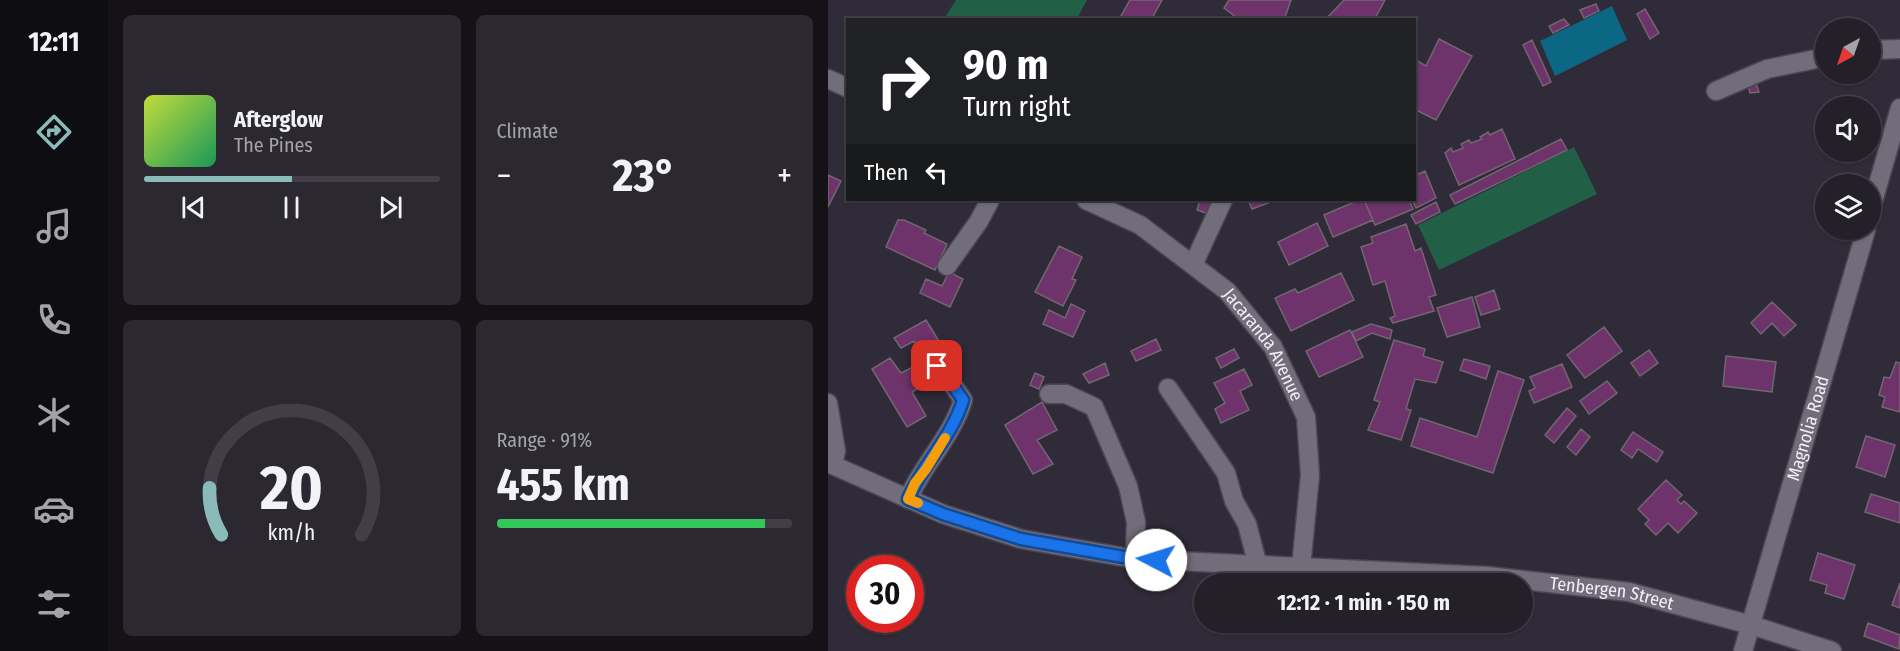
<!DOCTYPE html>
<html lang="en">
<head>
<meta charset="utf-8">
<style>
	:root { --surface:#24202a; --page:#2c2832; --text:#f1f3f6; --muted:#a3a3a8; --line:#413e47; --accent:#8bbbb9 }
	body { margin:0; font-family:"Fira Sans Condensed",sans-serif; background:var(--page); color:var(--text); height:100vh; display:flex; flex-direction:column; font-size:22px; white-space:nowrap }
	* { box-sizing:border-box; margin:0 }
	p { font-size:20px; color:var(--muted) }
	.icon { flex:none; width:33px; height:33px; fill:none; stroke:currentColor; stroke-width:2; stroke-linecap:round; stroke-linejoin:round }
	.map { position:relative; flex:1; overflow:hidden }
	.details { display:flex; flex-direction:column; gap:15px; padding:15px; background:#141217; width:720px }
	.details>* { flex:none }
	.banner { position:absolute; left:18px; top:18px; width:570px; height:183px; border-radius:0px; box-shadow:0 2px 4px #0004,0 0 0 2px var(--line); background:#202124; color:#fff; overflow:hidden }
	.needle { width:39px; rotate:220deg }
	.tools { position:absolute; left:987px; top:18px; display:grid; gap:12px }
	.tools a { display:grid; place-items:center; width:66px; height:66px; border-radius:50%; background:var(--surface); box-shadow:0 2px 4px #0004,0 0 0 2px var(--line); font-size:30px }
	.speed { position:absolute; left:18px; top:555px; display:flex; gap:12px; font-size:30px; font-weight:700; text-align:center }
	.speed>* { display:grid; place-content:center; width:78px; height:78px; border-radius:50%; background:var(--surface); box-shadow:0 2px 4px #0004,0 0 0 2px var(--line); line-height:1 }
	.speed .limit { border:9px solid #d22; background:#fff; color:#111 }
	.pin { position:absolute; display:grid; place-items:center; width:51px; height:51px; color:#fff; margin:-26px; border-radius:12px; box-shadow:0 3px 9px #0006 }
	.me { position:absolute; width:66px; margin:-33px; rotate:275deg; stroke-linejoin:round; filter:drop-shadow(0 0 4px #0008) }
	.turn { display:flex; align-items:center; gap:21px; height:126px; padding:0 18px; font-size:27px }
	.turn .icon { width:78px; height:78px; stroke-width:2.5 }
	.turn b { display:block; font-size:42px; line-height:51px }
	.then { display:flex; align-items:center; height:57px; padding:0 18px; background:#0003; gap:12px; font-size:22px }
	.big { font-size:45px; font-weight:700; line-height:1.1 }
	.details .card { flex:1; display:flex; flex-direction:column; justify-content:center; gap:9px; min-width:0; padding:0 21px; border-radius:9px; background:var(--page) }
	.details .dial { align-items:center; gap:0 }
	.dial svg { height:156px; overflow:visible; fill:none; stroke:var(--line); stroke-width:7; stroke-linecap:round; text-anchor:middle }
	.dial text { fill:var(--text); stroke:none }
	.song { display:flex; align-items:center; gap:18px }
	.cover { width:72px; height:72px; border-radius:9px; background:linear-gradient(135deg,hsl(70 70% 55%),hsl(150 70% 35%)) }
	.played { height:6px; border-radius:3px; background:linear-gradient(90deg,var(--accent) 50%,var(--line) 50%) }
	.keys { display:flex; justify-content:space-around; direction:ltr }
	.heat { display:flex; justify-content:space-between; align-items:center; font-size:33px; direction:ltr }
	.charge { height:9px; border-radius:4px; background:linear-gradient(90deg,#34c759 91%,var(--line) 0) }
	.details .tiles { flex:1; display:grid; gap:15px; grid-template-columns:repeat(2,1fr) }
	.trip { position:absolute; left:366px; top:573px; width:339px; height:60px; border-radius:30px; background:var(--surface); box-shadow:0 2px 4px #0004,0 0 0 2px var(--line); font-weight:700; line-height:60px; text-align:center }
	main { display:flex; flex:1; min-height:0 }
	.tabs { display:flex; flex-direction:column; width:108px; justify-content:space-around; align-items:center; background:#0e0d11; color:var(--muted) }
	.tabs .icon { width:42px; height:42px }
	.tabs .active { color:var(--accent) }
	.tabs b { font-size:27px; color:var(--text) }
	.map>svg:first-child { display:block }
	.green { fill:#216046 }
	.water { fill:#0c6784 }
	.building { fill:#6d336a; stroke:#726671; stroke-width:1.5 }
	.lines { fill:none; stroke-linecap:round; stroke-linejoin:round }
	.minor-casing { stroke:#4c4853; stroke-width:21 }
	.minor { stroke:#726d7b; stroke-width:18 }
	.route-casing { stroke:#114b97; stroke-width:15 }
	.route { stroke:#1a73e8; stroke-width:10 }
	.slow { stroke:#f59e0b; stroke-width:10 }
	.labels { text-anchor:middle; dominant-baseline:central; stroke-width:4.5; stroke-linejoin:round; paint-order:stroke }
	.street-label { font-size:18px; fill:#f1eef6; stroke:#26222d }
</style>
</head>
<body>
<main>
<nav class="tabs">
<b>12:11</b>
<svg class="icon active" aria-label="directions" viewBox="0 0 24 24"><path d="M12 3l9 9-9 9-9-9zM9 14v-3h6M13 9l2 2-2 2"/></svg>
<svg class="icon" aria-label="music" viewBox="0 0 24 24"><path d="M9 18V5l10-2v13"/><circle cx="6" cy="18" r="3"/><circle cx="16" cy="16" r="3"/></svg>
<svg class="icon" aria-label="phone" viewBox="0 0 24 24"><path d="M5 4h4l2 5-3 2q2 4 5 5l2-3 5 2v4C11 20 4 13 5 4z"/></svg>
<svg class="icon" aria-label="climate" viewBox="0 0 24 24"><path d="M12 3v18M4 7l16 10M4 17L20 7"/></svg>
<svg class="icon" aria-label="car" viewBox="0 0 24 24"><path d="M5 17H2v-5l4-1 3-4h7l3 4 3 1v5h-3M9 17h6M6 11h13"/><circle cx="7" cy="17" r="2"/><circle cx="17" cy="17" r="2"/></svg>
<svg class="icon" aria-label="filters" viewBox="0 0 24 24"><path d="M4 7h16M4 17h16"/><circle cx="9" cy="7" r="2"/><circle cx="15" cy="17" r="2"/></svg>
</nav>
<section class="details">
<div class="tiles">
<div class="card">
<div class="song"><i class="cover"></i><div><b>Afterglow</b><p>The Pines</p></div></div>
<div class="played"></div>
<div class="keys"><svg class="icon" aria-label="previous" viewBox="0 0 24 24"><path d="M18 5L8 12l10 7zM5 5v14"/></svg><svg class="icon" aria-label="pause" viewBox="0 0 24 24"><path d="M8 5v14M16 5v14"/></svg><svg class="icon" aria-label="next" viewBox="0 0 24 24"><path d="M6 5l10 7-10 7zM19 5v14"/></svg></div>
</div>
<div class="card"><p>Climate</p>
<div class="heat"><a>−</a><b class="big">23°</b><a>+</a></div>
</div>
<div class="card dial"><svg viewBox="0 0 100 80">
<path d="M14 69A42 42 0 1 1 86 69"/>
<path d="M14 69A42 42 0 0 1 8 45" stroke="#8bbbb9"/>
<text x="50" y="56" font-size="32" font-weight="700">20</text>
<text x="50" y="72" font-size="11">km/h</text>
</svg></div>
<div class="card"><p>Range · 91%</p><b class="big">455 km</b><div class="charge"></div></div>
</div>
</section>
<div class="map">
<svg width="1072" height="651" viewBox="0 0 1072 651">
	<rect width="100%" height="100%" fill="#302b38"/>
	<path class="green" d="M128,0H259L249,19H116Z
		M746,147L769,194L611,270L590,225Z"/>
	<path class="water" d="M784,6L799,40L727,76L712,41Z"/>
	<path class="building" d="M302,0H334L323,20H299L293,16Z
		M401,0H463L456,20H412L396,8Z
		M516,0H557L546,20H497Z
		M768,4L771,11L756,18L752,10Z
		M817,9L831,33L822,39L809,14Z
		M736,19L741,25L725,33L721,26Z
		M611,39L644,56L608,120L586,109V59L598,66Z
		M704,40L723,82L715,86L695,45Z
		M928,83L931,92L922,93L920,85Z
		M674,129L687,159L631,185L617,153L623,148L625,152L635,148L633,144L641,140L643,143L654,139L652,137L660,132L662,135Z
		M733,139L739,150L627,204L622,195Z
		M597,171L608,198L588,208L584,200H586V176Z
		M0,175L13,181L0,207Z
		M372,200L386,201L381,214L369,210Z
		M420,200H448L424,209Z
		M531,200H536L545,220L505,237L496,215Z
		M536,200H581L585,209L547,225Z
		M608,202L612,212L588,224L583,215Z
		M70,220H76L98,230L96,233L119,244L107,270L58,247Z
		M489,223L500,246L461,265L450,242Z
		M578,224L587,251L593,248L608,295L601,297L606,311L565,323L562,318L567,316L557,281L545,285L533,247L545,243L543,237Z
		M231,246L254,257L244,279L248,280L235,306L207,292Z
		M121,272L135,279L122,307L92,293L98,279L114,286Z
		M513,273L526,300L463,331L447,298L467,289L470,293Z
		M666,290L672,309L653,315L647,297Z
		M644,297L652,327L619,337L609,308Z
		M944,302L968,325L956,336L944,323L933,334L923,323Z
		M243,304L257,311L245,337L215,324L221,310L237,318Z
		M98,320L117,351L95,364L89,353L93,351L86,341L73,348L66,338Z
		M543,324L564,330L562,339L544,333L528,341L524,332Z
		M776,327L794,351L757,378L739,355Z
		M522,330L535,357L491,377L478,351Z
		M328,339L333,350L308,361L303,351Z
		M566,340L597,349L595,356L615,362L608,383L587,379L578,409L583,410L573,440L540,430L552,402L546,400Z
		M406,349L411,358L393,368L388,358Z
		M821,350L830,363L812,376L803,363Z
		M898,356L948,362L944,392L895,386Z
		M62,358L73,373L87,366L98,384L84,392L98,416L79,427L44,369Z
		M636,359L662,366L658,379L632,370Z
		M1068,362L1072,363V412L1054,407L1057,397L1051,395L1056,377L1062,378Z
		M277,363L281,375L261,383L255,374Z
		M734,364L744,387L706,403L701,391L707,388L702,377Z
		M416,369L424,385L412,391L421,410L393,423L387,409L397,403L386,383Z
		M670,371L696,380L665,473L583,446L592,418L649,437Z
		M207,373L216,377L211,389L202,385Z
		M779,381L789,393L761,414L752,401Z
		M214,402L229,430L209,440L225,464L205,474L177,425Z
		M739,408L748,416L726,443L717,435Z
		M753,429L762,437L748,455L739,447Z
		M805,432L835,452L829,462L810,449L804,458L793,450Z
		M1038,436L1067,445L1057,477L1028,467Z
		M838,480L854,495L849,500L853,504L856,501L869,513L850,533L840,523L828,535L817,524L821,520L810,509Z
		M1043,494L1072,503V523L1037,512Z
		M990,553L1027,565L1016,599L997,593L999,585L982,580Z
		M1072,583V608L1064,605Z
		M1040,623L1072,635L1071,649L1036,636Z"/>
	<g class="lines">
		<g class="minor-casing">
			<g id="minor">
				<path d="M1042,50L1072,49"/>
				<path d="M0,79L20,88"/>
				<path d="M888,91L939,69L998,57"/>
				<path id="s1" d="M258,200L312,225L399,291L445,347L478,417L482,475L473,567"/>
				<path d="M1042,212L1072,108"/>
				<path d="M365,265L395,200"/>
				<path d="M119,266L151,221L162,200"/>
				<path d="M340,388L398,473L406,501L419,524L430,566"/>
				<path d="M221,394H238L266,407L300,486L308,522L307,559"/>
				<path d="M0,403L8,451L5,465"/>
				<path id="s2" d="M0,463L115,514L193,539L307,559L660,576L801,592L923,625L1004,651"/>
				<path d="M80,499C95,464 124,437 135,400L116,372L109,366"/>
				<path id="s3" d="M915,651L1038,230"/>
			</g>
		</g>
		<use href="#minor" class="minor"/>
	</g>
	<g class="lines">
		<g class="route-casing">
			<path id="route" d="M109,366L116,372L135,400C124,437 95,464 80,499L115,514L193,539L307,559L328,560"/>
		</g>
		<use href="#route" class="route"/>
		<path class="slow" d="M90,503L80,499L87,483L98,469L117,438"/>
	</g>
	<g class="labels">
		<g class="street-label">
			<text stroke="none"><textPath href="#s1" startOffset="234">Jacaranda Avenue</textPath></text>
			<text stroke="none"><textPath href="#s3" startOffset="232">Magnolia Road</textPath></text>
			<text stroke="none"><textPath href="#s2" startOffset="802">Tenbergen Street</textPath></text>
		</g>
	</g>
</svg>
<div class="tools">
<a><svg class="needle" viewBox="-14 -14 28 28"><path d="M0-13l5 13h-10z" fill="#e53935"/><path d="M0 13l5-13h-10z" fill="#a3a3a8"/></svg></a>
<a><svg class="icon" aria-label="sound" viewBox="0 0 24 24"><path d="M4 9h4l5-4v14l-5-4H4zM17 9q2 3 0 6"/></svg></a>
<a><svg class="icon" aria-label="layers" viewBox="0 0 24 24"><path d="M12 4l9 5-9 5-9-5zM3 14l9 5 9-5"/></svg></a>
</div>
<div class="speed"><div class="limit">30</div></div>
<div class="pin" style="left:109px;top:366px;background:#d93025"><svg class="icon" aria-label="arrive" viewBox="0 0 24 24"><path d="M6 21V4h12l-3 4 3 4H6"/></svg></div>
<svg class="me" style="left:328px;top:560px" viewBox="-20 -20 40 40"><circle r="19" fill="#fff"/><path d="M0-13L10 11 0 6-10 11z" fill="#1a73e8"/></svg>
<div class="trip">12:12 · 1 min · 150 m</div>
<div class="banner">
<div class="turn"><svg class="icon" aria-label="right" viewBox="0 0 24 24"><path d="M7 20v-9h11M14 6l5 5-5 5"/></svg><div><b>90 m</b>Turn right</div></div>
<div class="then">Then<svg class="icon" aria-label="left" viewBox="0 0 24 24"><path d="M17 20v-9H6M10 6l-5 5 5 5"/></svg></div>
</div>
</div>
</main>
</body>
</html>
